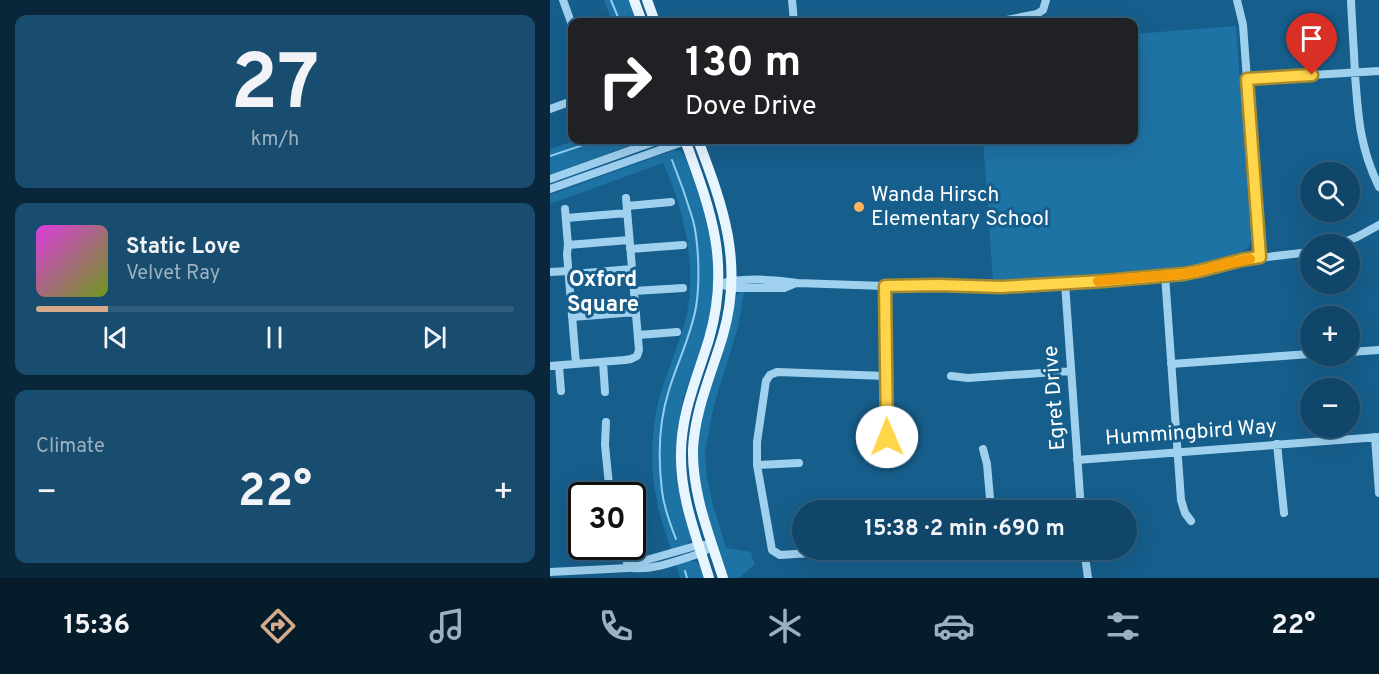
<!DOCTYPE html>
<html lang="en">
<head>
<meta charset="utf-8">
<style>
	:root { --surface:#104669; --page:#194d6f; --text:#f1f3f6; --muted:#9cb1c0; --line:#305e7d; --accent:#d6ab8b }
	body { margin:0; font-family:Overpass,sans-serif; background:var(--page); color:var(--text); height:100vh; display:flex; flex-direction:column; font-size:22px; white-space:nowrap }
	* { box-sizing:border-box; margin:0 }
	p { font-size:20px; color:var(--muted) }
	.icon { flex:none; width:33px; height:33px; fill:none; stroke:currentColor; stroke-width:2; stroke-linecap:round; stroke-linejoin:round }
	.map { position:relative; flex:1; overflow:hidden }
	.panel { display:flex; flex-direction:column; gap:15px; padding:15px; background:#09263a; width:550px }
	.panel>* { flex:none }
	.guide { position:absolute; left:18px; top:18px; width:570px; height:126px; border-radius:12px; box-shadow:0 6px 24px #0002,0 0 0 2px var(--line); background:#202124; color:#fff; overflow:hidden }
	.controls { position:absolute; left:750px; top:162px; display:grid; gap:12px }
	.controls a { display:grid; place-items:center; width:60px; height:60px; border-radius:50%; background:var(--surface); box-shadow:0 6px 24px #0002,0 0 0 2px var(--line); font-size:30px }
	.speed { position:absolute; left:18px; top:482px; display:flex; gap:12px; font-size:30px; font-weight:700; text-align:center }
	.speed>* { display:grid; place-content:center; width:78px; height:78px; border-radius:50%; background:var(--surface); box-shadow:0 6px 24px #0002,0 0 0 2px var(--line); line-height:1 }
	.speed .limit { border:3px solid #111; border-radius:9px; background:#fff; color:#111 }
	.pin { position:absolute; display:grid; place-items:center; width:51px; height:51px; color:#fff; margin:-62px -26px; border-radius:50% 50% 50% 0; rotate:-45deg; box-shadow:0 0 6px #0007 }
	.pin .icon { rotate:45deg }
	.me { position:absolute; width:66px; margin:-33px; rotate:359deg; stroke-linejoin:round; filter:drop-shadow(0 0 4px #0008) }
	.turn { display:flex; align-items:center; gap:21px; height:126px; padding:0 18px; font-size:27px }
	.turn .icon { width:78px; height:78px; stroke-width:2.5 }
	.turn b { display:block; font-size:42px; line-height:51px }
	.big { font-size:45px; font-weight:700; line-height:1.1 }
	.panel .card { flex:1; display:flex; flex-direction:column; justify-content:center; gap:9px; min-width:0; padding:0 21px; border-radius:12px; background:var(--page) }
	.panel .dial { align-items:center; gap:0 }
	.dial b { font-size:78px; line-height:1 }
	.song { display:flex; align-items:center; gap:18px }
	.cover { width:72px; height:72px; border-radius:9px; background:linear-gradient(135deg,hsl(300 70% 55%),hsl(80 70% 35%)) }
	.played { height:6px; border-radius:3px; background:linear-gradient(90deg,var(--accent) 15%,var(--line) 15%) }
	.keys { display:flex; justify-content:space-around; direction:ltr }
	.heat { display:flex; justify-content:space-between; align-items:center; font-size:33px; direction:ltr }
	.trip { position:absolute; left:242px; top:500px; width:345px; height:60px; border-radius:30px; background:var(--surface); box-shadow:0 6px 24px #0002,0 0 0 2px var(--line); font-weight:700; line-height:60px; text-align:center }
	.menu { display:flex; height:96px; justify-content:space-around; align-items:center; background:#061c2a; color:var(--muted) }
	.menu .icon { width:42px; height:42px }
	.menu .selected { color:var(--accent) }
	.menu b { font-size:27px; color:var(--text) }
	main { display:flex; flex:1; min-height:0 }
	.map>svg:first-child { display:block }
	.green { fill:#1e73a5 }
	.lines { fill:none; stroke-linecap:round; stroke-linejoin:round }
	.stream { stroke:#91cff2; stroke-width:2 }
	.minor { stroke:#9fd1ef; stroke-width:8 }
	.major { stroke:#e7f5ff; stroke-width:10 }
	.route-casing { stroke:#a68a30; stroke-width:15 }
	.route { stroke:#ffd54a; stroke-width:10 }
	.slow { stroke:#f59e0b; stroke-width:10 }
	.poi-dot { fill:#ffb45d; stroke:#165e8c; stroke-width:2 }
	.labels { text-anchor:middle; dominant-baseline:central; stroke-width:6; stroke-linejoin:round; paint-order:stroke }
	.poi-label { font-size:21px; fill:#fff; stroke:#165e8c; text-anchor:start }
	.street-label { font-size:21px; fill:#fff; stroke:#165e8c }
	.neighbourhood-label { font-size:22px; font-weight:bold; fill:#fff; stroke:#165e8c }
</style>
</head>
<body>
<main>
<section class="panel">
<div class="card dial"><b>27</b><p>km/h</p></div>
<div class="card">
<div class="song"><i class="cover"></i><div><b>Static Love</b><p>Velvet Ray</p></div></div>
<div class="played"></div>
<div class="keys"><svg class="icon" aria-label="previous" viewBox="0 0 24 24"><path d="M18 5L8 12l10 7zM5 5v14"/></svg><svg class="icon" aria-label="pause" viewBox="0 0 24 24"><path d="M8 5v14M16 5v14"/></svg><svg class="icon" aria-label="next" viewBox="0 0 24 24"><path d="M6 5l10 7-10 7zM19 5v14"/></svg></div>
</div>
<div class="card"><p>Climate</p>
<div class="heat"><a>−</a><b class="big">22°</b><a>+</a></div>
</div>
</section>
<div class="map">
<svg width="829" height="578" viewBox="0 0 829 578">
	<rect width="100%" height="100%" fill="#165e8c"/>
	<path class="green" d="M54,0H79L87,22H62Z
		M686,26L701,240L698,248L694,251L648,264L617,268L467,280H443L433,140H584V34Z
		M27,140H95L0,174V149Z
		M124,150L131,151L135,156L153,206L160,234L164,273L162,299L158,326L133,399L126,443V472L128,486L141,539L137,544L121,550C116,534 110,518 107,501C101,475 101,446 105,419C109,389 123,361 132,332C150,279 136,212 113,163L0,204V195Z
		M192,292H194L188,327L164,405L155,453L157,478L163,505L176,548L201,552L202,558L205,564L189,578H178C163,529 140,478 150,426C156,397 169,371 176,343C178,336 180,328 181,321C183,314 182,304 185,298C187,294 188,294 192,292Z
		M139,561C150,560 152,569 155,578H130L126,565Z"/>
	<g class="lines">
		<path class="stream" d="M61,0L70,22
			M0,156L48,140
			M122,160C130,180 137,200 143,220C149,244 150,283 146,307C141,336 127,363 119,390C109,421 108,458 112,491C114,507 120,524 126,539
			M135,571L137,578"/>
		<path class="minor" d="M13,0L22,25
			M242,0L244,22
			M687,0L693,25L710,257
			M801,0C802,25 804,50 805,74C808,117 810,148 829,187
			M446,22L487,14L493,10L496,0
			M697,79L829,71
			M0,109L22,101
			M0,179L109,140
			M0,189L138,140
			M77,206L121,202
			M15,209L18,245L17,254L26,364
			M16,218L77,213
			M789,244L807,237L829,225
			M18,245L79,240
			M80,249L133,245
			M0,272L18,271
			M35,273L82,269
			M615,275L631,500L635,513L641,521
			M515,283L531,510
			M169,284C193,278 222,279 247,283L335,286L389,285L451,287L553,281L633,274L649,271L691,260L760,252
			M176,286L188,288H234L246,283
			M335,286L337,437L339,457
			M84,291L133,288
			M22,317L86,312
			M88,335L127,332
			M800,352L829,350
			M53,362L55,392
			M621,364L760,354
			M0,366L75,360L81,359L87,356L89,350L76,198
			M9,366L11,391
			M401,376L418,378L521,371
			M56,422L55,445L60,495
			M825,437L829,493
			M727,444L734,513
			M433,449L437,464L441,510
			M527,460L829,437
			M207,465L249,463
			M74,546L78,568
			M324,549L230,555L222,550L207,465V442L216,381L220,375L227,372L336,376
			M534,549L538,578
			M82,568C106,570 128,560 152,553L156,550
			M0,572L78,568L93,561L149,545H162"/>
		<path class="major" d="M84,0L92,22
			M97,0L105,22
			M135,140C161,211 181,263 159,339C147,378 131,413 131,454C130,497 147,538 159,578
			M148,140C173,206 194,263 173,335C162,373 145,409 143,449C142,494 160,537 173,578"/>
	</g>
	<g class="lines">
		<g class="route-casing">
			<path id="route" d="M337,437L335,286L388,285L451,287L553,281L633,274L649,271L691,260L710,257L697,79L762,75"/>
		</g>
		<use href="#route" class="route"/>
		<path class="slow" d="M548,281L633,274L649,271L678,263L700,259"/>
	</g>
	<circle class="poi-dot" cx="309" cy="207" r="6"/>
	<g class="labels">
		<g class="poi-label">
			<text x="321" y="195">Wanda Hirsch<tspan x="321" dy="24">Elementary School</tspan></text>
		</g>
		<g class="street-label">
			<text transform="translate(505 398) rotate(-94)">Egret Drive</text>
			<text transform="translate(641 433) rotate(-4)">Hummingbird Way</text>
		</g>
		<g class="neighbourhood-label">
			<text x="53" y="280">Oxford<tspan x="53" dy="25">Square</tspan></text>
		</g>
	</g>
</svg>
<div class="controls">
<a><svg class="icon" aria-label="search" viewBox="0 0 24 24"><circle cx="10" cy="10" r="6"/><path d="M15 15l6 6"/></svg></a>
<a><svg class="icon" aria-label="layers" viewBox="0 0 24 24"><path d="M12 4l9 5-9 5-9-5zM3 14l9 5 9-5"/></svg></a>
<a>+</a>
<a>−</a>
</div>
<div class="speed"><div class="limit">30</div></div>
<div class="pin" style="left:762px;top:75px;background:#d93025"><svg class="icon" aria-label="arrive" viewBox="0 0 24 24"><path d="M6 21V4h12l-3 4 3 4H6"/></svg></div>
<svg class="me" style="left:337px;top:437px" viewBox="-20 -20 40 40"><circle r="19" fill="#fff"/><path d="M0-13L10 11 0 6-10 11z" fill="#ffd54a"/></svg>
<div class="trip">15:38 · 2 min · 690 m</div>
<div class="guide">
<div class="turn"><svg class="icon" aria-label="right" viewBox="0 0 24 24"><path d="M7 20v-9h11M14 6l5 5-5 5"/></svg><div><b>130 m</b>Dove Drive</div></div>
</div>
</div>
</main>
<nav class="menu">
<b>15:36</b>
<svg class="icon selected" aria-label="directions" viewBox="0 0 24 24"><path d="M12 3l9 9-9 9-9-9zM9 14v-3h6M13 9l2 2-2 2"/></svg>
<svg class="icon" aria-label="music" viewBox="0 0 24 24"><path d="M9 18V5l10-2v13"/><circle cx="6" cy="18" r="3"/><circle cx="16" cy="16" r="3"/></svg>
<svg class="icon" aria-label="phone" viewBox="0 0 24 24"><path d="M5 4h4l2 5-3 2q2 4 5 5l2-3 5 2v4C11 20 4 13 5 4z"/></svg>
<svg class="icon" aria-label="climate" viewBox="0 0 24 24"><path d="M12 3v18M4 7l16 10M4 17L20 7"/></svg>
<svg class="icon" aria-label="car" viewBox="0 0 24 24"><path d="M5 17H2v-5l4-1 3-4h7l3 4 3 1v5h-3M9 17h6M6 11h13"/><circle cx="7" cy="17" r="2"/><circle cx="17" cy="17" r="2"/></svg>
<svg class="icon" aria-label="filters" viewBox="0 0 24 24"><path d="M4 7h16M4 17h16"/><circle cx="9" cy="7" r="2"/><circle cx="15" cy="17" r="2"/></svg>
<b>22°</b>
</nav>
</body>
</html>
